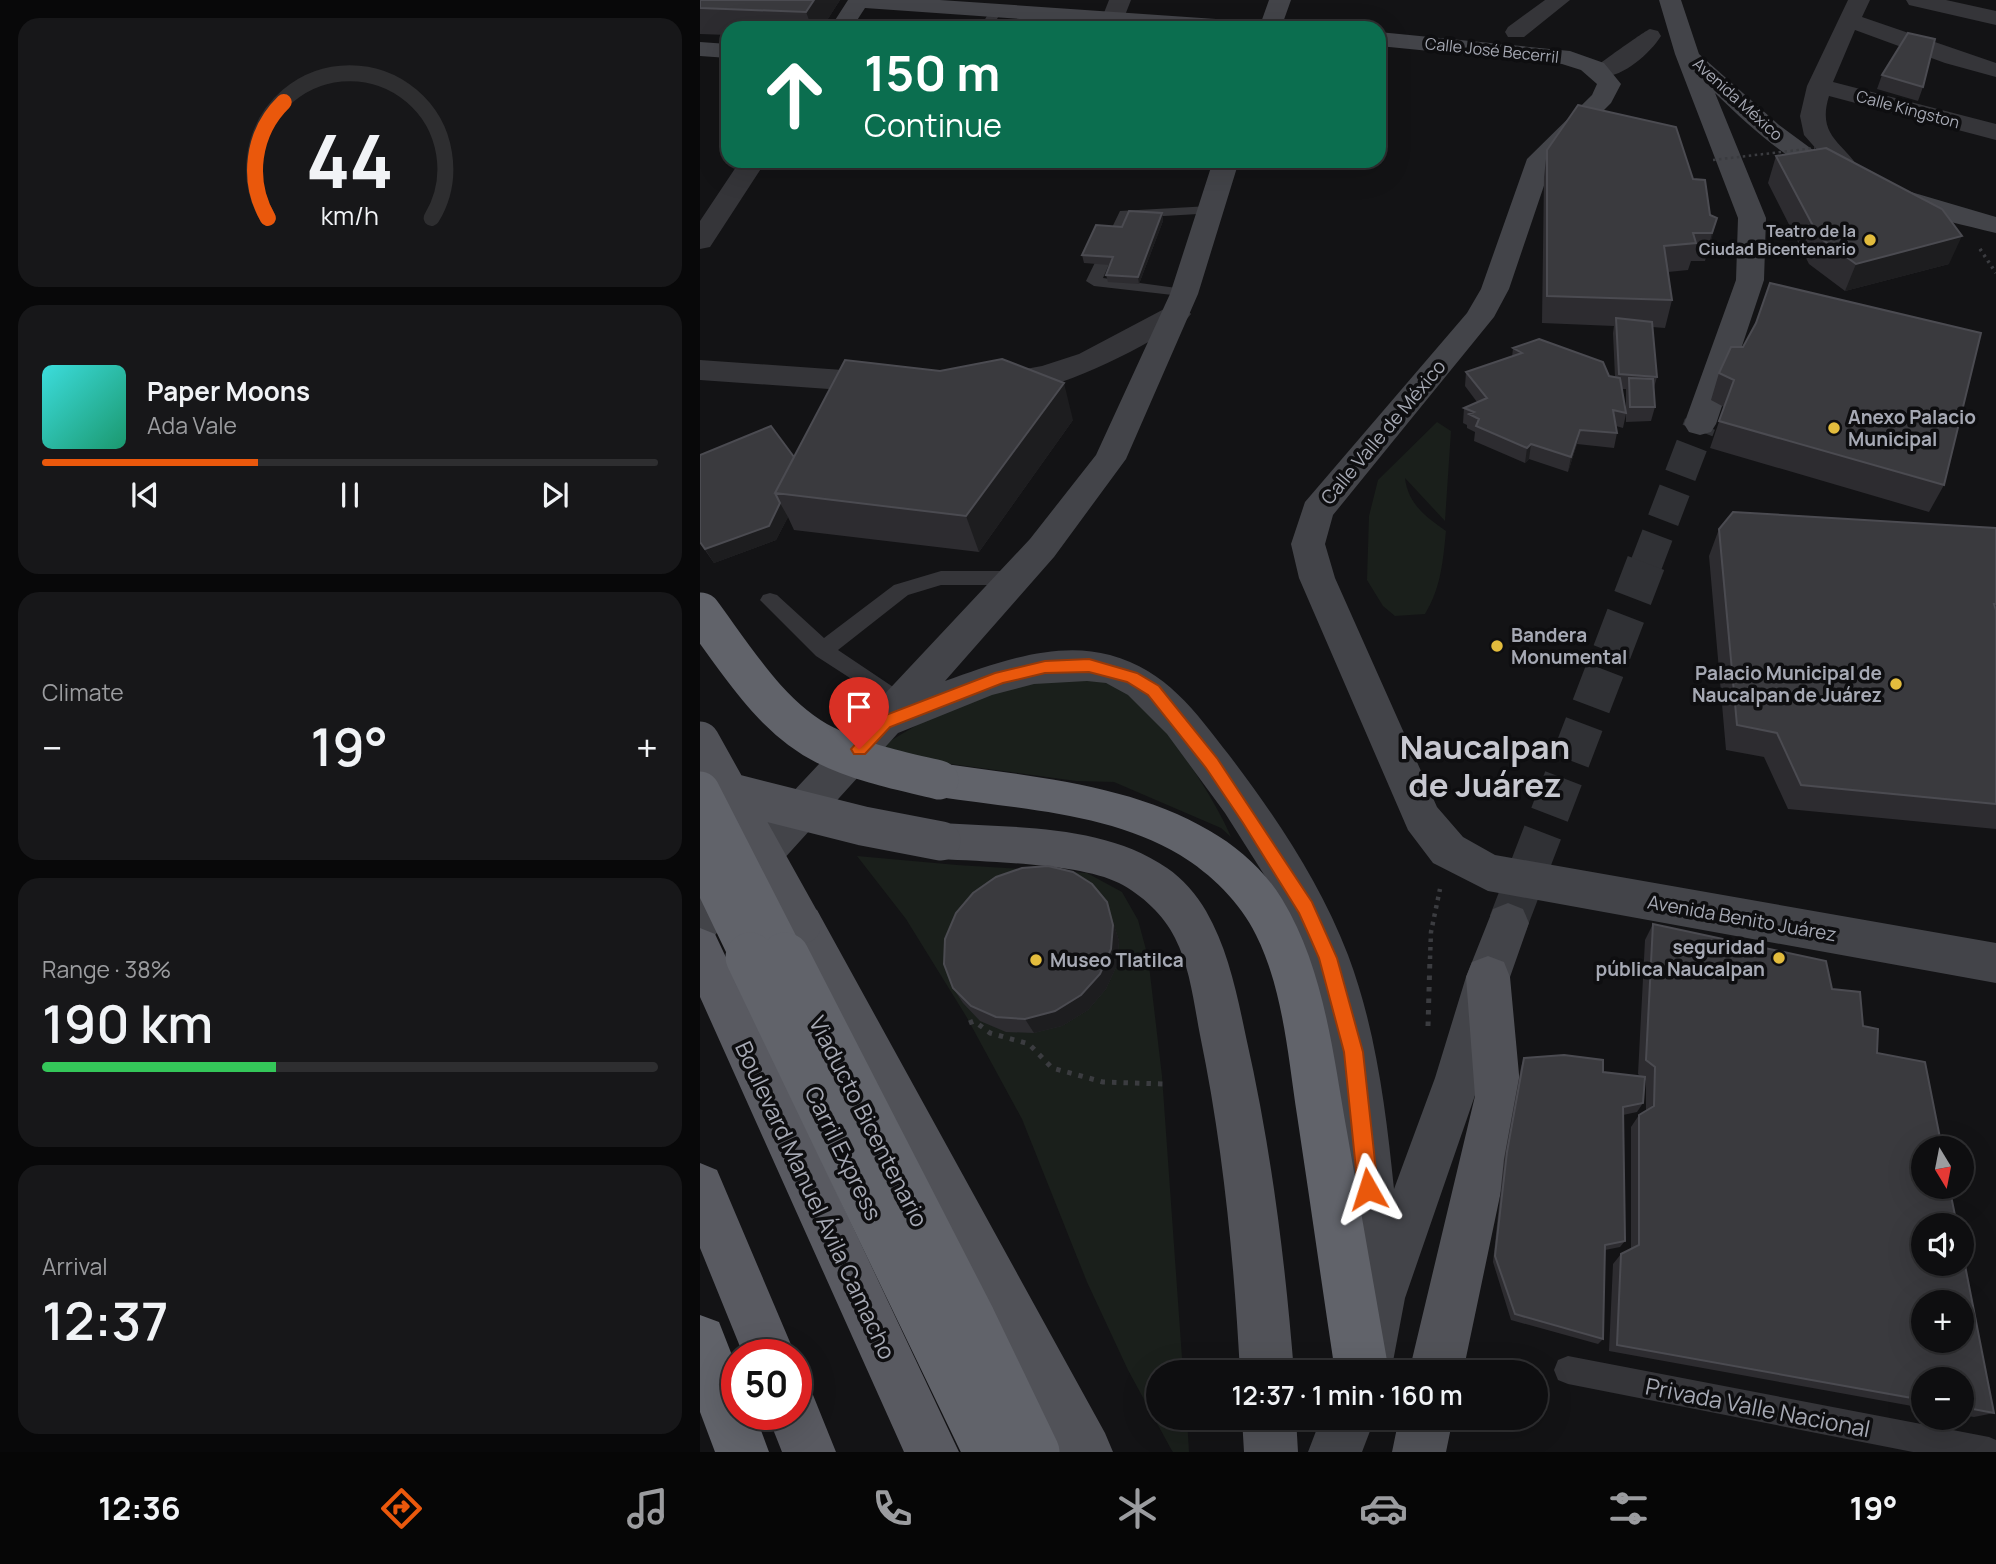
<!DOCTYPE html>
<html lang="en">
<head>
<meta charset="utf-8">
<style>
	:root { --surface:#0e0e10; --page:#171719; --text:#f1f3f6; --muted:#9b9c9f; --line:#2e2e30; --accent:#ea580c }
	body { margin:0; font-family:Manrope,sans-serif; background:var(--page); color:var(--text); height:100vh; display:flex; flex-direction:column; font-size:26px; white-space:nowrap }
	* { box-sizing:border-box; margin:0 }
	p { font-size:23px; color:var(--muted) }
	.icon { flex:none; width:38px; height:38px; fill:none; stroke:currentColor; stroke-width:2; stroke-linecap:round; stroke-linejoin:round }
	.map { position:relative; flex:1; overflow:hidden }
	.details { display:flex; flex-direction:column; gap:18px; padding:18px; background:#080809; width:700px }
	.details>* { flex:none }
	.top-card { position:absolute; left:21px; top:21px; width:665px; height:147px; border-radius:21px; box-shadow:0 7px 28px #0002,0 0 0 2px var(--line); background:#0b6e4f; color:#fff; overflow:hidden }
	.needle { width:46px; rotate:170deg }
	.tools { position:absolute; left:1211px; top:1136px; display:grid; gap:14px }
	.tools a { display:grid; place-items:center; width:63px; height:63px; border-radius:50%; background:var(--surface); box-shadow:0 7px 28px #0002,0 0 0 2px var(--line); font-size:35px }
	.speed { position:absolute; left:21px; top:1339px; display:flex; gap:14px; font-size:35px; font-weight:700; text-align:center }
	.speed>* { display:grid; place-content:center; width:91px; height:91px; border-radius:50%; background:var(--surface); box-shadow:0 7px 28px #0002,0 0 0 2px var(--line); line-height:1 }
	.speed .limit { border:10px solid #d22; background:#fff; color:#111 }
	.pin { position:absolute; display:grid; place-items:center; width:60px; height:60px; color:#fff; margin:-72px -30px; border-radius:50% 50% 50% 0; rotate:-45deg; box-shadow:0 0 7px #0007 }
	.pin .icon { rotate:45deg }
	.me { position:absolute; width:77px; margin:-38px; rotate:354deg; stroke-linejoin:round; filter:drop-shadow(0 0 5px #0008) }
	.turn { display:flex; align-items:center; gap:24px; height:147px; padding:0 28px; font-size:32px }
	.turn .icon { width:91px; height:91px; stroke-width:2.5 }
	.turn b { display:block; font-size:49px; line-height:60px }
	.big { font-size:52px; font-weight:600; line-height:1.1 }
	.details .widget { flex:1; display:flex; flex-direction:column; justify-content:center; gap:10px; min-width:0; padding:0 24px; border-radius:21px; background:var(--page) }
	.details .dial { align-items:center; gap:0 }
	.dial svg { height:182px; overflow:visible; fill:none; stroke:var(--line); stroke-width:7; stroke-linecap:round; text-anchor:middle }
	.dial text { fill:var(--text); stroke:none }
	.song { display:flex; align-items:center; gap:21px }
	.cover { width:84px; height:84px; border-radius:10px; background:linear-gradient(135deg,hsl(180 70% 55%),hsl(160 70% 35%)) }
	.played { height:7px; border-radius:4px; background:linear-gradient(90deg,var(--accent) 35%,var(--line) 35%) }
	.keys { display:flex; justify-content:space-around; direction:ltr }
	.heat { display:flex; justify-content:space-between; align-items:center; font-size:38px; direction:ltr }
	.charge { height:10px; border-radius:5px; background:linear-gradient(90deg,#34c759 38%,var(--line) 0) }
	.trip { position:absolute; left:446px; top:1360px; width:402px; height:70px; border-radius:35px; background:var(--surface); box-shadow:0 7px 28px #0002,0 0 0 2px var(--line); font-weight:600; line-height:70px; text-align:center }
	.tab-bar { display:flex; height:112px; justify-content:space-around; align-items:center; background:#060606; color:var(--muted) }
	.tab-bar .icon { width:49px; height:49px }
	.tab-bar .current { color:var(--accent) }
	.tab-bar b { font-size:32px; color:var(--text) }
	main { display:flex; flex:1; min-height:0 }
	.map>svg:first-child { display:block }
	.green { fill:#1a1f1b }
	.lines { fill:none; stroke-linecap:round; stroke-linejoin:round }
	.secondary-tunnel-far1 { stroke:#303135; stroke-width:32; stroke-dasharray:32 16; stroke-linecap:butt }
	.secondary-tunnel { stroke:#303135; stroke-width:39; stroke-dasharray:39 19; stroke-linecap:butt }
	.path-far3 { stroke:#3b3c40; stroke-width:2.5; stroke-dasharray:2.5 3.5; stroke-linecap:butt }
	.path-far2 { stroke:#3b3c40; stroke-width:3.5; stroke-dasharray:2.5 4.5; stroke-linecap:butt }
	.path-far1 { stroke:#3b3c40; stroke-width:4.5; stroke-dasharray:3.5 5; stroke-linecap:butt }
	.path { stroke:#3b3c40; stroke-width:5; stroke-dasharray:4.5 7; stroke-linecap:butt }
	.service { fill:#353539; fill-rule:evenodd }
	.minor { fill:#353539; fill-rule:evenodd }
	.secondary { fill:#434449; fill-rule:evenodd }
	.primary { fill:#515258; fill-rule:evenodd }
	.trunk { fill:#595a61; fill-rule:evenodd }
	.motorway { fill:#61636a; fill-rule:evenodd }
	.path-bridge { stroke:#3b3c40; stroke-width:2.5; stroke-dasharray:2.5 3.5; stroke-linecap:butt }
	.primary-bridge { stroke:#515258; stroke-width:39 }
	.motorway-bridge-far1 { stroke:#61636a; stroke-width:39 }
	.motorway-bridge { stroke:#61636a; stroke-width:49 }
	.wall { fill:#2d2c30; fill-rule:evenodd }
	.shaded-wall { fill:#1d1d1f }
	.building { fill:#3a3a3e; stroke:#4b4b51; stroke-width:2; fill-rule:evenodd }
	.route { fill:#ea580c; stroke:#983908; stroke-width:2 }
	.poi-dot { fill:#e3bc3d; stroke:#0e0e10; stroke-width:2.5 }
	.labels { text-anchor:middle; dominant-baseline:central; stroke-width:7; stroke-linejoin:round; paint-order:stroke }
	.far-street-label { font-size:16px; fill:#a6a9b4; stroke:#0e0e10 }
	.far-poi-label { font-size:16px; font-weight:bold; fill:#a6a9b4; stroke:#0e0e10; text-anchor:end }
	.poi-label { font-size:19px; font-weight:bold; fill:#a6a9b4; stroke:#0e0e10; text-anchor:start }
	.street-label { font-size:19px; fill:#a6a9b4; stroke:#0e0e10 }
	.near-street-label { font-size:23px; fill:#a6a9b4; stroke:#0e0e10 }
	.town-label { font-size:33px; font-weight:bold; fill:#c7c8d0; stroke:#0e0e10 }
</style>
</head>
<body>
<main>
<section class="details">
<div class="widget dial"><svg viewBox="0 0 100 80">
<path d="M14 69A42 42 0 1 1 86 69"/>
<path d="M14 69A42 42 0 0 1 21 18" stroke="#ea580c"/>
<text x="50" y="56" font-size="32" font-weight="700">44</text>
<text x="50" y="72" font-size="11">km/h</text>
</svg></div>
<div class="widget">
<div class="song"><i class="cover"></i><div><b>Paper Moons</b><p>Ada Vale</p></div></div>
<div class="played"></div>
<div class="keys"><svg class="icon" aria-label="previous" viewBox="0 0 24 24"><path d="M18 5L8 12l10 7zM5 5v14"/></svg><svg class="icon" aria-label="pause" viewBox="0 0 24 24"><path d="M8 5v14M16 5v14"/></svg><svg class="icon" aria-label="next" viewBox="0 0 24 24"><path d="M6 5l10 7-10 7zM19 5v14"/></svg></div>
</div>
<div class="widget"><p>Climate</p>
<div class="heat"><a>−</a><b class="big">19°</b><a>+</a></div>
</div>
<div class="widget"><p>Range · 38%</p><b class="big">190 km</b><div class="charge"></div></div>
<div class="widget"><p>Arrival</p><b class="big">12:37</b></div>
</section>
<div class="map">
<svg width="1296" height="1452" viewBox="0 0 1296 1452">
	<rect width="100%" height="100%" fill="#131315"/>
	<path class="green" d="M737,422L751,431L745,521L705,478C708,504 726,517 746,531C743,561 741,588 725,614L695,616L683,606L667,580L669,516L678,480Z
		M385,676C399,682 419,685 431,694C461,715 517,802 531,837L521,828L414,782L376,781L170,753L257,701L323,679Z
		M157,856L257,865L387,873L422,892L438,920L448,957L462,1076L483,1372H458V1418H487L489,1452H473L471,1449L428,1370L387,1282L322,1119L266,1016L206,919Z"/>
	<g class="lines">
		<path class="secondary-tunnel-far1" d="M946,565L1000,424"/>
		<path class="secondary-tunnel" d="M808,923L946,563"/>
		<path class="path-far3" d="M1280,249L1281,251"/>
		<path class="path-far2" d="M1280,249L1296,273"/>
		<path class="path-far1" d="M730,959L731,932L740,889"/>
		<path class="path" d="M269,1023L274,1021L290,1033L329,1044L352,1068L403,1082L463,1084
			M728,1026L730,957"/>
		<path class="service" d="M296,6L302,10L292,28H280L292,7Z
			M510,206L515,207L517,210L515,213L430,218L403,278L484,289L492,294L490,297L394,286L386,281L420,211Z
			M241,571H315L322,573L325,578L322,583L315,585H241L208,595L138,650L208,697L211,703L208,709L201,711L116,656L60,600L63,595L70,593L77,595L124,638L194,585Z
			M868,1356L1289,1437L1296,1440V1452H1213L868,1384L858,1380L854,1370L858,1360Z"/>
		<path class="minor" d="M409,0H431L420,28H398Z
			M845,0H870L824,37H808L805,32L808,27Z
			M1148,0H1170L1162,17L1296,63V77L1245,63L1155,30L1133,82L1296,124V140L1129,96C1115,141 1150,143 1164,179L1160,185L1151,187L1142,185L1133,168L1104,135L1100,116L1107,86Z
			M1206,0H1246L1296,11V25L1209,5Z
			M950,29L958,31L961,36C949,55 918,82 895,76L891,71C894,67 946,30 950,29Z
			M40,161H66L10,247L0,249V221Z
			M476,305L486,308L491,314L486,320C439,349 338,406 283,391L279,384L283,377L342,366L379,354L466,308Z
			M0,360L185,373L196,376L200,383L196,390L185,393L0,380Z"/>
		<path class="secondary" d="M148,0H240L545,21L553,23L556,28H448L165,8L152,28H130Z
			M569,0H591L581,28H559Z
			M959,0H981L999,54L1079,125L1113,150L1151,170L1194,187L1296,217V233C1234,218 1168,203 1112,171C1075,150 1045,122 1015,93L1066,218L1064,280L1016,424L1011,432L1000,435L989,432L984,424L1036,280L1038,218L975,54Z
			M679,32L870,51L904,63L921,84L911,103L852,162L809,289L794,317L633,515L625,544L635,578L737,807L763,837L795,855L1296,943V983L788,891L733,863L708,830L599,578L591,544L605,502L767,313L781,289L827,159L892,95L897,84L881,70L862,64L679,46Z
			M0,42L28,44V58L0,56Z
			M513,161H539L498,294L426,459L354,557L245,681C295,663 356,640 410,655C467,671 494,710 529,755C576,817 620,882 648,955C676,1029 686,1111 694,1189L735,1078L766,977L793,909L808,903L823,909L829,923L810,977L781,1078L705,1298L691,1372H637L653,1298L647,1213L634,1082L617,998L605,958L575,892L525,813L467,734L428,695L406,683L387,681L334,684L292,695L198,733L15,935L0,941V891L330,539L396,455L470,294Z
			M621,1418H675L662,1452H608Z"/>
		<path class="primary" d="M241,823C314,828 404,824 467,868C482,878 497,895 506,911C528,949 537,994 546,1037C571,1147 585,1259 594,1372H540C534,1259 523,1146 500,1035C494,1004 490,967 475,938C464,915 442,895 419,883C379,863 288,862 241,859L226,854L220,841L226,828Z
			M102,904L117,910L405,1433L413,1452H356L87,938L81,924L87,910Z
			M788,956L804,962L810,977L821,1096L763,1372H709L775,1096L766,977L772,962Z
			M542,1418H596L598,1452H544Z
			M699,1418H753L746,1452H692Z"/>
		<path class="trunk" d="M0,928L15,934L259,1452H204L0,997Z
			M0,1163L17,1170L95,1354H43L0,1248Z
			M96,1388L113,1395L136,1452H82L67,1414H96Z"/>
		<path class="motorway" d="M239,763C327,776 432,784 510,831C538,847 565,871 582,899C624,968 633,1054 647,1132C661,1212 675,1292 689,1372H635C622,1286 610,1201 597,1115C588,1056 583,989 556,935C540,902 511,874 480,855C410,813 318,809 239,797L225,792L219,780L225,768Z
			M0,1315L19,1322L37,1368V1414H55L69,1452H15L0,1412Z"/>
		<path class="path-bridge" d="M1013,160L1115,148"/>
		<path class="primary-bridge" d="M0,741L102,924
			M28,792L163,826L241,841"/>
		<path class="motorway-bridge-far1" d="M1,612C36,659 71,718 125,745C161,763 201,771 239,780
			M0,791L86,959
			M0,853L51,959"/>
		<path class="motorway-bridge" d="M50,957L288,1452
			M85,957L271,1319L335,1452"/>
	</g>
	<path class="wall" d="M0,0H140L122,28H28V35L0,34Z
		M1182,75L1223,87L1218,101L1177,89Z
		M847,150L993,179L1010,215L1017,218L1005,261H991L988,270L968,272L972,300L965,328L952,327L957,377L953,391L955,407L951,421L926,422V414L923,428L916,426L917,433L914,448L877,444L868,472L829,459L825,463L774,441L775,432L767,428V425L763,423L764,408L777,402L765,386L766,372L812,357L813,348L909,376L915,377L913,333L914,326L842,323L844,177ZM922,389H926V412Z
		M1076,156L1249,264L1145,291L1109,264L1068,183Z
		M462,213L463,221L439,284L408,282L406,275L410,265L384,263L382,255L422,227Z
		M1019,373L1244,485L1229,512L1010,448L1024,407L1011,400Z
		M373,420L279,552L94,530L88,517L76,540L14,563L0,543V455L94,457Z
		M1296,528V829L1088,809L1064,757L1026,750L1009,556L1019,529Z
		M407,902L419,941L417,965L406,989L388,1010L362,1026L334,1033L306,1032L280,1021L263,1003L253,988Z
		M953,924L1132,989L1163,1026L1177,1053L1294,1413L1274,1417L1262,1415V1379H1223V1408L909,1351L913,1264L921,1254L931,1250V1127L939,1115L946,1111V1081L945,1079L943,1103L937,1112L923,1115L925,1241L920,1247L905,1250L903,1339L898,1344L811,1320L793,1262L804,1159L821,1067L824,1058L903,1072L941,1077L938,1074L945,940Z"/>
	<path class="shaded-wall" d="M114,0H140L122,28H112L106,12Z
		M462,213L463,221L439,284L438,277Z
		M1017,218L1010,246L1005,261L1012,233Z
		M1262,236L1249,264L1145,291L1156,264Z
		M364,383L373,420L279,552L266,516Z
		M880,430L877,444L868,472L871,457Z
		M831,444L829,459L825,463L827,448Z
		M80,503L88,517L76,540L14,563L5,549Z
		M407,902L419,941L417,965L406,989L388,1010L362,1026L334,1033L325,1019Z"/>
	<path class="building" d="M0,0H114L106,12L0,8Z
		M1208,33L1235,39L1223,87L1182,75Z
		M878,105L976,127L993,179L1005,180L1010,215L1017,218L1012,233H993L996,243L964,246L972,300L847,296V150Z
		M1126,148L1242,209L1262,236L1156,264L1119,237L1076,156Z
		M429,211L462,213L438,277L406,275L413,257L382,255L396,225L422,227Z
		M1070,283L1281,333L1244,485L1019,421L1034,380L1019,373L1031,347H1043L1056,323Z
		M916,318L952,322L957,377L919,374Z
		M839,339L903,362L909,376L920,378L926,413L913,410L917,433L880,430L871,457L831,444L827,448L776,426L779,419L769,414L774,412L764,408L787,398L766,372L822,353L813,348Z
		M302,359L364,383L266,516L75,493L145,360L240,371Z
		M929,378L953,379L955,407H930Z
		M71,426L94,457L75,493L80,503L69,526L5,549L0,542V455Z
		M1033,512L1296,528V604H1294L1296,610V804L1101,785L1077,733L1037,725L1019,529Z
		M348,866L373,872L392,884L407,902L413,925L411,949L400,974L381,995L355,1011L325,1019L296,1017L271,1006L253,988L244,964L245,939L256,913L273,893L296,877L322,868Z
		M953,924L1126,961L1132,989L1160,992L1163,1026L1178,1029L1177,1053L1225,1062L1242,1148H1223V1186H1249L1257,1225H1223V1264H1262V1250L1294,1413L1262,1407V1379H1223V1400L917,1345L921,1254L939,1245V1115L954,1106L955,1067L946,1060ZM1223,1302H1262V1340H1223Z
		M864,1055L903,1060V1072L945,1077L943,1103L923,1107L925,1241L905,1245L903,1339L815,1314L795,1256L807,1152L824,1058Z"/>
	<path class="route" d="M389,659L437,673L459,686L517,758L612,902L637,958L663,1052L678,1189L675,1196L668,1199L661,1196L658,1189L644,1052L619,958L608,933L599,913L543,823L506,768L448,695L427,682L389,672L345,673L303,683L190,727L165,754H154L151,749L178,718L295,673L345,661Z"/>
	<g class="poi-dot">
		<circle cx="1170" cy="240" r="7"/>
		<circle cx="1134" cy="428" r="7"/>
		<circle cx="797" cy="646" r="7"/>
		<circle cx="1196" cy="684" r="7"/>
		<circle cx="1079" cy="958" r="7"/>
		<circle cx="336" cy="960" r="7"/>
	</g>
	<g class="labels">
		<g class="far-street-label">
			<text transform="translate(792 50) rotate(6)">Calle José Becerril</text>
			<text transform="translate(1038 99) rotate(42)">Avenida México</text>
			<text transform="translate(1208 109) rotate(15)">Calle Kingston</text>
		</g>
		<g class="far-poi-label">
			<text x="1156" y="231">Teatro de la<tspan x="1156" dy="18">Ciudad Bicentenario</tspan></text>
		</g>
		<g class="poi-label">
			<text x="1148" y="417">Anexo Palacio<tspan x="1148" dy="22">Municipal</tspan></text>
			<text x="811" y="635">Bandera<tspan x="811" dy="22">Monumental</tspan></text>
			<text x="1182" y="673" text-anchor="end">Palacio Municipal de<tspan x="1182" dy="22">Naucalpan de Juárez</tspan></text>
			<text x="1065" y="947" text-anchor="end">seguridad<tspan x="1065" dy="22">pública Naucalpan</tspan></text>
			<text x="350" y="960">Museo Tlatilca</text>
		</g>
		<g class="street-label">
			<text transform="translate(683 432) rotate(-50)">Calle Valle de México</text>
			<text transform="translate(1042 918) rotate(10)">Avenida Benito Juárez</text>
		</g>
		<g class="near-street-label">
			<text transform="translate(169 1121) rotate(63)">Viaducto Bicentenario</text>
			<text transform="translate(144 1153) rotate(64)">Carril Express</text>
			<text transform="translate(116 1200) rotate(65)">Boulevard Manuel Ávila Camacho</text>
			<text transform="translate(1058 1407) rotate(11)">Privada Valle Nacional</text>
		</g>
		<g class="town-label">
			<text x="785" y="746">Naucalpan<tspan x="785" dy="38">de Juárez</tspan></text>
		</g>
	</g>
</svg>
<div class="tools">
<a><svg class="needle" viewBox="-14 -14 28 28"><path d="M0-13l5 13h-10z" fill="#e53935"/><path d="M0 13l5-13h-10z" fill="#9b9c9f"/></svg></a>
<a><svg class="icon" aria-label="sound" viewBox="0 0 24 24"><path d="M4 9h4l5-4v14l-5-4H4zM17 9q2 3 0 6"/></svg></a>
<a>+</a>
<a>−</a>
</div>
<div class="speed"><div class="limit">50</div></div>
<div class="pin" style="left:159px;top:749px;background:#d93025"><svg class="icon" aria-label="arrive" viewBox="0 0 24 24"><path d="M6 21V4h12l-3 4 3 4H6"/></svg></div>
<svg class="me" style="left:668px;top:1189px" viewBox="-20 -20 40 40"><path d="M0-17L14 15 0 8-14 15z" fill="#ea580c" stroke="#fff" stroke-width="4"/></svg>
<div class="trip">12:37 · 1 min · 160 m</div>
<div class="top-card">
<div class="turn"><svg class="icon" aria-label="ahead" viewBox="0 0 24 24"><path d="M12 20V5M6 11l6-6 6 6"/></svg><div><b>150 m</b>Continue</div></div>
</div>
</div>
</main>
<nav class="tab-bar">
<b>12:36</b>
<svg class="icon current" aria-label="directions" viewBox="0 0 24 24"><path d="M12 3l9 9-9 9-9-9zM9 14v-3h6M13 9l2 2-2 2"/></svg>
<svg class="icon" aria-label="music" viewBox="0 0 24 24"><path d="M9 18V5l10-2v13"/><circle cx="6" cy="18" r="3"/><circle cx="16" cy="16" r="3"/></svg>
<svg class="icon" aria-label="phone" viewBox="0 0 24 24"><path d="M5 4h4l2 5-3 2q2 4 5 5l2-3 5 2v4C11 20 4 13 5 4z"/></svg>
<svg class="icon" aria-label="climate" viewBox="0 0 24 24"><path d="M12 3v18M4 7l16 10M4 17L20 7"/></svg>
<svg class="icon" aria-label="car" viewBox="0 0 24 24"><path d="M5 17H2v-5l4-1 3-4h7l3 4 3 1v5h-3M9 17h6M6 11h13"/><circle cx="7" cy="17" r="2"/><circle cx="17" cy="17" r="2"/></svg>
<svg class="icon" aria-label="filters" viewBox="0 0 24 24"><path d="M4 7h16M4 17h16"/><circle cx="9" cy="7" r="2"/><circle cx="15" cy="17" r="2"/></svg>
<b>19°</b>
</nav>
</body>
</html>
